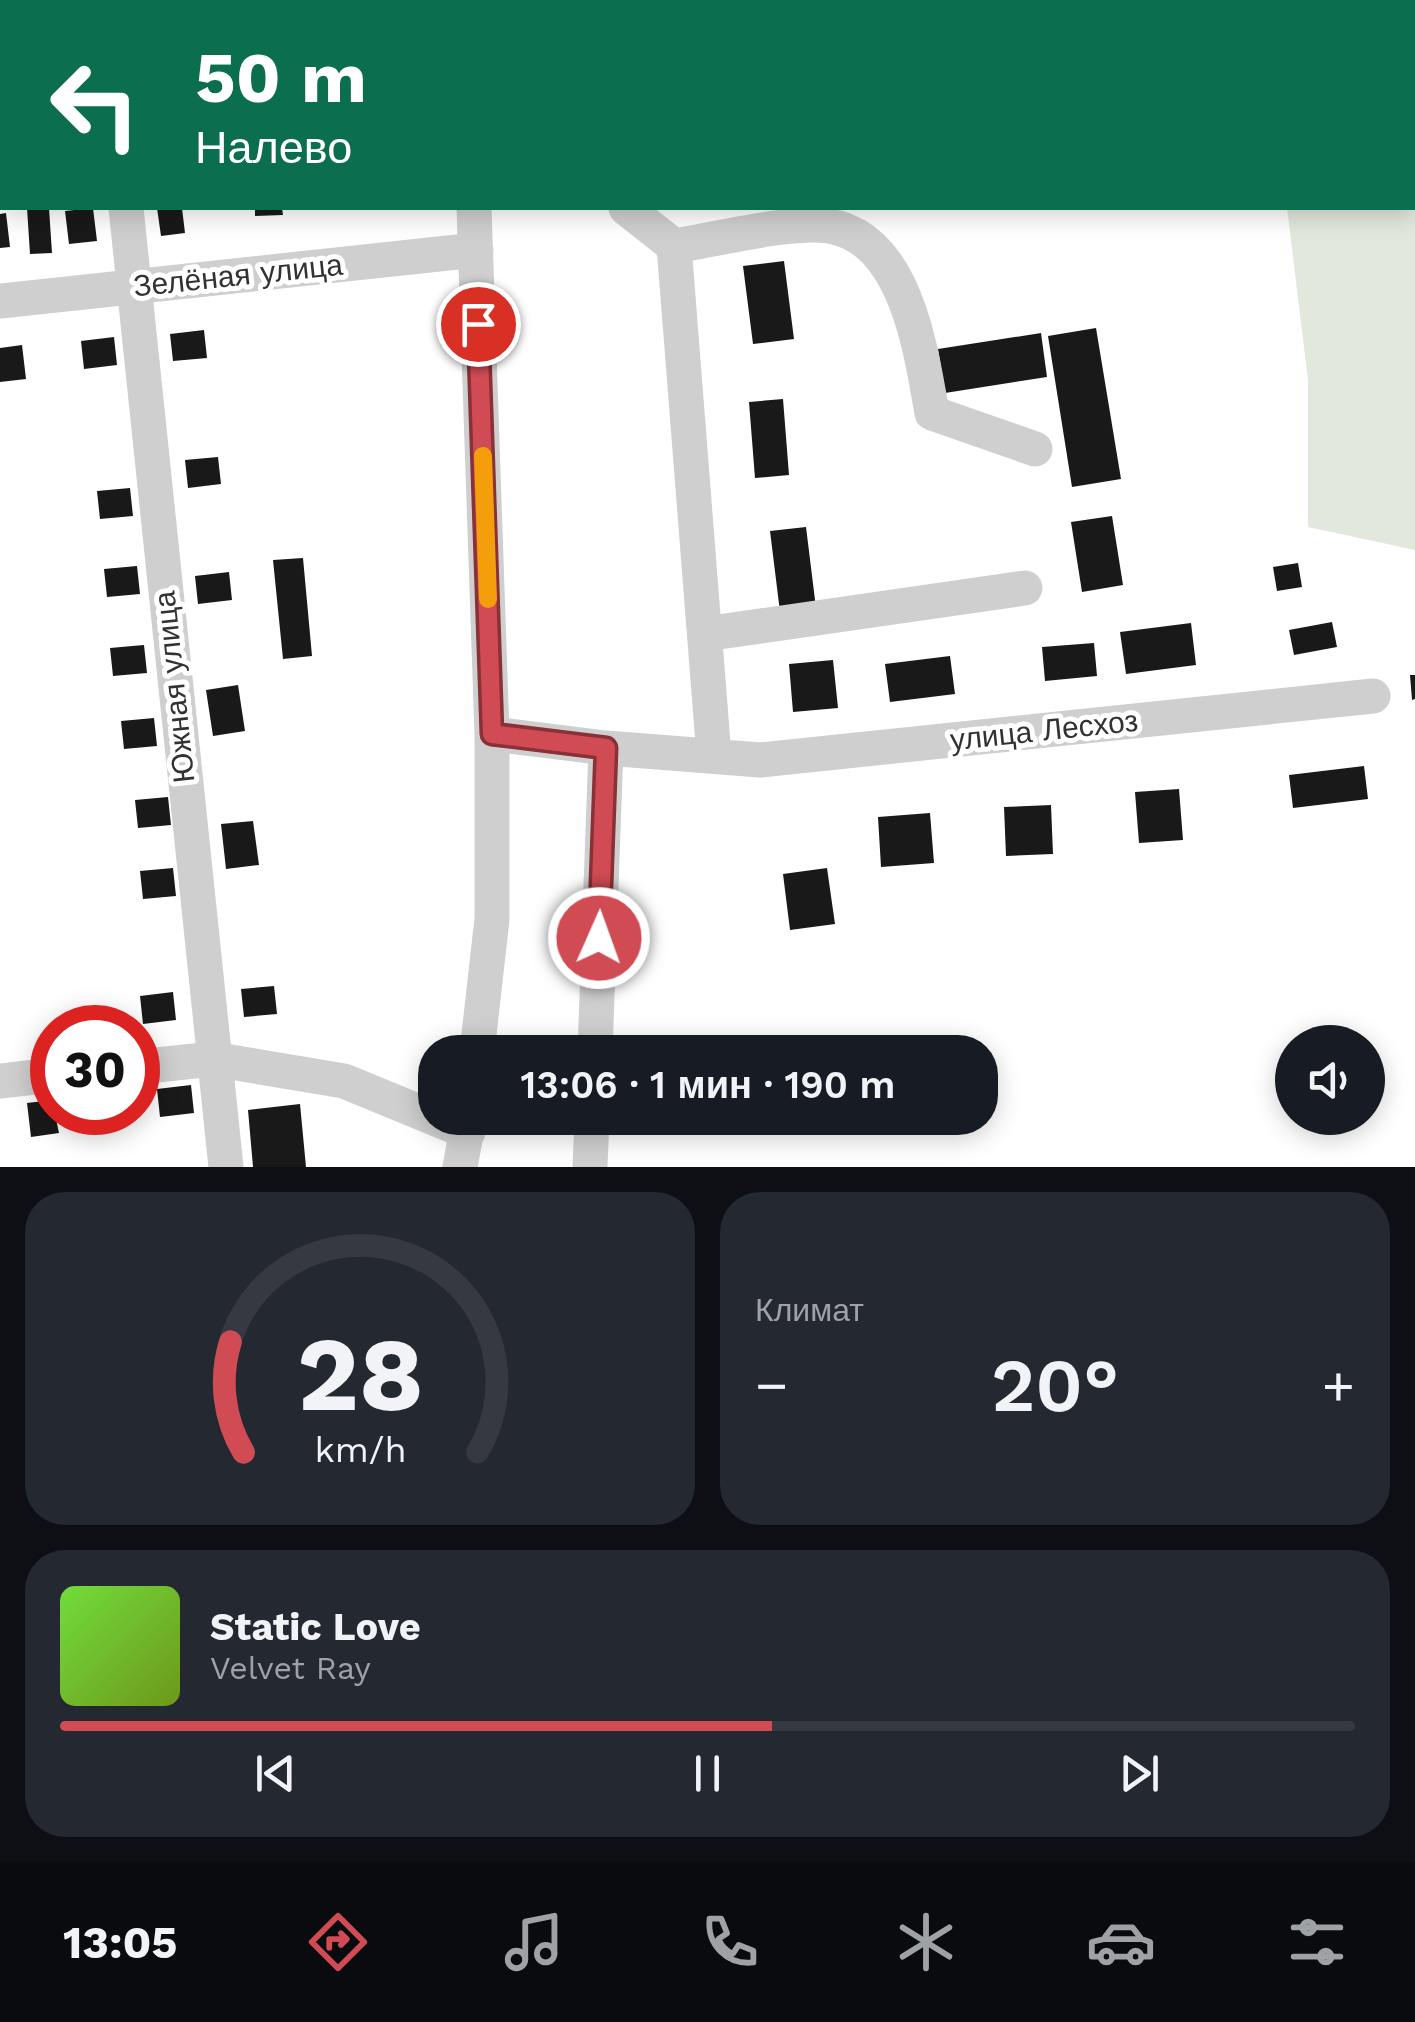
<!DOCTYPE html>
<html lang="ru">
<head>
<meta charset="utf-8">
<style>
	:root { --surface:#171b24; --page:#242831; --text:#f1f3f6; --muted:#9ea1a6; --line:#363941; --accent:#d14b54 }
	body { margin:0; font-family:"Work Sans",sans-serif; background:var(--page); color:var(--text); height:100vh; display:flex; flex-direction:column; font-size:38px; white-space:nowrap }
	* { box-sizing:border-box; margin:0 }
	p { font-size:32px; color:var(--muted) }
	.icon { flex:none; width:55px; height:55px; fill:none; stroke:currentColor; stroke-width:2; stroke-linecap:round; stroke-linejoin:round }
	.map { position:relative; height:1167px; overflow:hidden }
	.drawer { display:flex; flex-direction:column; gap:25px; padding:25px; background:#0d0f14; flex:1 }
	.drawer>* { flex:none }
	.banner { position:absolute; left:0px; top:0px; width:1415px; height:210px; box-shadow:0 5px 25px #0003; background:#0b6e4f; color:#fff; overflow:hidden }
	.buttons { position:absolute; left:1275px; top:1025px; display:grid; gap:20px }
	.buttons a { display:grid; place-items:center; width:110px; height:110px; border-radius:50%; background:var(--surface); box-shadow:0 5px 25px #0003; font-size:50px }
	.speed { position:absolute; left:30px; top:1005px; display:flex; gap:20px; font-size:50px; font-weight:700; text-align:center }
	.speed>* { display:grid; place-content:center; width:130px; height:130px; border-radius:50%; background:var(--surface); box-shadow:0 5px 25px #0003; line-height:1 }
	.speed .limit { border:15px solid #d22; background:#fff; color:#111 }
	.pin { position:absolute; display:grid; place-items:center; width:85px; height:85px; color:#fff; margin:-42px; border:5px solid #fff; border-radius:50%; box-shadow:0 2px 10px #0007 }
	.me { position:absolute; width:110px; margin:-55px; rotate:2deg; stroke-linejoin:round; filter:drop-shadow(0 0 8px #0008) }
	.turn { display:flex; align-items:center; gap:35px; height:210px; padding:0 30px; font-size:45px }
	.turn .icon { width:130px; height:130px; stroke-width:2.5 }
	.turn b { display:block; font-size:70px; line-height:85px }
	.big { font-size:75px; font-weight:600; line-height:1.1 }
	.drawer .card { flex:1; display:flex; flex-direction:column; justify-content:center; gap:15px; min-width:0; padding:0 35px; border-radius:40px; background:var(--page) }
	.drawer .dial { align-items:center; gap:0 }
	.dial svg { height:260px; overflow:visible; fill:none; stroke:var(--line); stroke-width:7; stroke-linecap:round; text-anchor:middle }
	.dial text { fill:var(--text); stroke:none }
	.song { display:flex; align-items:center; gap:30px }
	.cover { width:120px; height:120px; border-radius:15px; background:linear-gradient(135deg,hsl(100 70% 55%),hsl(80 70% 35%)) }
	.played { height:10px; border-radius:5px; background:linear-gradient(90deg,var(--accent) 55%,var(--line) 55%) }
	.keys { display:flex; justify-content:space-around; direction:ltr }
	.heat { display:flex; justify-content:space-between; align-items:center; font-size:55px; direction:ltr }
	.drawer .tiles { flex:1; display:grid; gap:25px; grid-template-columns:1fr 1fr }
	.card:last-child { grid-column:span 2 }
	.trip { position:absolute; left:418px; top:1035px; width:580px; height:100px; border-radius:40px; background:var(--surface); box-shadow:0 5px 25px #0003; font-weight:600; line-height:100px; text-align:center }
	.tab-bar { display:flex; height:160px; justify-content:space-around; align-items:center; background:#090b0e; color:var(--muted) }
	.tab-bar .icon { width:70px; height:70px }
	.tab-bar .current { color:var(--accent) }
	.tab-bar b { font-size:45px; color:var(--text) }
	.map>svg:first-child { display:block }
	.green { fill:#e2e8dc }
	.building { fill:#191919 }
	.lines { fill:none; stroke-linecap:round; stroke-linejoin:round }
	.minor { stroke:#cfcfcf; stroke-width:35 }
	.route-casing { stroke:#883137; stroke-width:25 }
	.route { stroke:#d14b54; stroke-width:18 }
	.slow { stroke:#f59e0b; stroke-width:18 }
	.labels { text-anchor:middle; dominant-baseline:central; stroke-width:10; stroke-linejoin:round; paint-order:stroke }
	.street-label { font-size:30px; fill:#323232; stroke:#fff }
</style>
</head>
<body>
<div class="map">
<svg width="1415" height="1167" viewBox="0 0 1415 1167">
	<rect width="100%" height="100%" fill="#fff"/>
	<path class="green" d="M1262,0H1415V550L1308,527V380L1287,208H1412V2Z"/>
	<path class="building" d="M27,208H49L52,253L30,254Z
		M93,208L97,241L69,244L65,211Z
		M157,208H182L185,233L161,236Z
		M255,208H282L283,215L255,216Z
		M6,213L10,247L0,248V214Z
		M784,261L794,339L753,344L743,266Z
		M1096,328L1121,479L1072,487L1048,336Z
		M204,330L207,358L173,361L170,334Z
		M1041,333L1047,377L945,393L938,349Z
		M114,337L117,365L84,369L81,341Z
		M22,345L26,379L0,382V348Z
		M783,399L789,475L755,478L749,402Z
		M218,457L221,484L188,488L185,460Z
		M130,488L133,516L100,519L97,491Z
		M1112,516L1123,585L1082,592L1071,522Z
		M806,527L816,608L780,612L770,531Z
		M303,558L312,656L283,659L273,560Z
		M1298,563L1302,587L1277,591L1273,567Z
		M137,566L140,594L107,597L104,569Z
		M229,572L232,600L198,604L195,576Z
		M1332,622L1337,647L1294,655L1289,630Z
		M1191,623L1196,665L1126,674L1120,632Z
		M1094,643L1097,676L1045,681L1042,647Z
		M144,645L147,673L113,676L110,648Z
		M950,656L955,694L890,702L885,664Z
		M833,660L838,708L793,712L789,664Z
		M1410,675H1415V699L1412,700Z
		M238,685L245,731L213,736L206,690Z
		M154,718L157,746L124,749L121,721Z
		M1364,766L1368,799L1293,808L1289,775Z
		M1179,789L1183,840L1139,843L1135,792Z
		M168,797L171,825L138,828L135,800Z
		M1051,805L1053,854L1006,856L1004,807Z
		M930,813L934,863L881,867L878,817Z
		M253,821L259,865L226,869L221,824Z
		M173,868L176,896L143,899L140,871Z
		M827,868L835,924L790,930L783,874Z
		M274,986L277,1014L244,1017L241,989Z
		M173,992L176,1020L143,1024L140,996Z
		M191,1085L194,1113L160,1117L157,1089Z
		M52,1100L59,1133L31,1137L27,1103Z
		M300,1104L306,1167H253L248,1110Z
		M78,1112H106L107,1125L79,1128Z"/>
	<g class="lines">
		<path class="minor" d="M107,0V2
			M448,0V2
			M540,0L541,2
			M126,208L226,1167
			M474,208L492,734V919L477,1052
			M626,208L674,246L714,756
			M674,246C718,239 768,226 811,225C904,222 920,345 932,413L1035,449
			M0,301L476,250
			M705,634L1025,588
			M492,734L606,748L760,760L1373,696
			M595,1052L606,748
			M138,1067L213,1059L344,1081L468,1132
			M0,1081L52,1075
			M460,1167L469,1118
			M590,1167L592,1118"/>
	</g>
	<g class="lines">
		<g class="route-casing">
			<path id="route" d="M478,324L492,734L606,748L599,938"/>
		</g>
		<use href="#route" class="route"/>
		<path class="slow" d="M483,456L488,599"/>
	</g>
	<g class="labels">
		<g class="street-label">
			<text transform="translate(238 275) rotate(-6)">Зелёная улица</text>
			<text transform="translate(174 687) rotate(-96)">Южная улица</text>
			<text transform="translate(1044 730) rotate(-6)">улица Лесхоз</text>
		</g>
	</g>
</svg>
<div class="buttons">
<a><svg class="icon" aria-label="sound" viewBox="0 0 24 24"><path d="M4 9h4l5-4v14l-5-4H4zM17 9q2 3 0 6"/></svg></a>
</div>
<div class="speed"><div class="limit">30</div></div>
<div class="pin" style="left:478px;top:324px;background:#d93025"><svg class="icon" aria-label="arrive" viewBox="0 0 24 24"><path d="M6 21V4h12l-3 4 3 4H6"/></svg></div>
<svg class="me" style="left:599px;top:938px" viewBox="-20 -20 40 40"><circle r="17" fill="#d14b54" stroke="#fff" stroke-width="3"/><path d="M0-11L8 9 0 5-8 9z" fill="#fff"/></svg>
<div class="trip">13:06 · 1 мин · 190 m</div>
<div class="banner">
<div class="turn"><svg class="icon" aria-label="left" viewBox="0 0 24 24"><path d="M17 20v-9H6M10 6l-5 5 5 5"/></svg><div><b>50 m</b>Налево</div></div>
</div>
</div>
<section class="drawer">
<div class="tiles">
<div class="card dial"><svg viewBox="0 0 100 80">
<path d="M14 69A42 42 0 1 1 86 69"/>
<path d="M14 69A42 42 0 0 1 10 35" stroke="#d14b54"/>
<text x="50" y="56" font-size="32" font-weight="700">28</text>
<text x="50" y="72" font-size="11">km/h</text>
</svg></div>
<div class="card"><p>Климат</p>
<div class="heat"><a>−</a><b class="big">20°</b><a>+</a></div>
</div>
<div class="card">
<div class="song"><i class="cover"></i><div><b>Static Love</b><p>Velvet Ray</p></div></div>
<div class="played"></div>
<div class="keys"><svg class="icon" aria-label="previous" viewBox="0 0 24 24"><path d="M18 5L8 12l10 7zM5 5v14"/></svg><svg class="icon" aria-label="pause" viewBox="0 0 24 24"><path d="M8 5v14M16 5v14"/></svg><svg class="icon" aria-label="next" viewBox="0 0 24 24"><path d="M6 5l10 7-10 7zM19 5v14"/></svg></div>
</div>
</div>
</section>
<nav class="tab-bar">
<b>13:05</b>
<svg class="icon current" aria-label="directions" viewBox="0 0 24 24"><path d="M12 3l9 9-9 9-9-9zM9 14v-3h6M13 9l2 2-2 2"/></svg>
<svg class="icon" aria-label="music" viewBox="0 0 24 24"><path d="M9 18V5l10-2v13"/><circle cx="6" cy="18" r="3"/><circle cx="16" cy="16" r="3"/></svg>
<svg class="icon" aria-label="phone" viewBox="0 0 24 24"><path d="M5 4h4l2 5-3 2q2 4 5 5l2-3 5 2v4C11 20 4 13 5 4z"/></svg>
<svg class="icon" aria-label="climate" viewBox="0 0 24 24"><path d="M12 3v18M4 7l16 10M4 17L20 7"/></svg>
<svg class="icon" aria-label="car" viewBox="0 0 24 24"><path d="M5 17H2v-5l4-1 3-4h7l3 4 3 1v5h-3M9 17h6M6 11h13"/><circle cx="7" cy="17" r="2"/><circle cx="17" cy="17" r="2"/></svg>
<svg class="icon" aria-label="filters" viewBox="0 0 24 24"><path d="M4 7h16M4 17h16"/><circle cx="9" cy="7" r="2"/><circle cx="15" cy="17" r="2"/></svg>
</nav>
</body>
</html>
